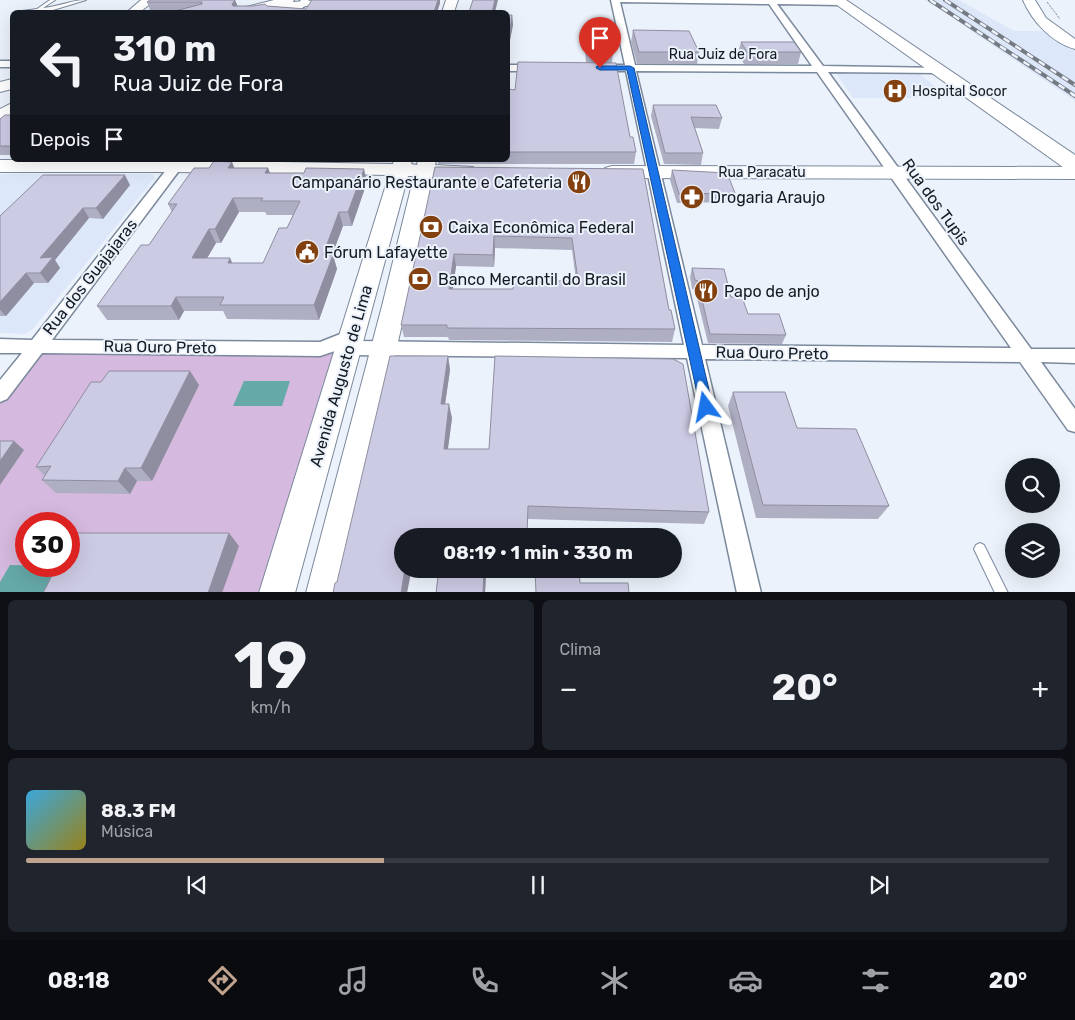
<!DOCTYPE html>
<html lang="pt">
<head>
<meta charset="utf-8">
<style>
	:root { --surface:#171b24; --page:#20242c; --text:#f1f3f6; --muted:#9ea1a6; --line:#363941; --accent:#c0a38e }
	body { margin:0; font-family:Rubik,sans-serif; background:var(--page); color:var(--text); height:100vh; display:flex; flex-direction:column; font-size:19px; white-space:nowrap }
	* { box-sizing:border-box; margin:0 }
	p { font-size:16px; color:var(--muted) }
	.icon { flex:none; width:28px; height:28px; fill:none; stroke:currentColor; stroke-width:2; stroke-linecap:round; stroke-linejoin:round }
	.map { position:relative; height:592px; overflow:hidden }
	.details { display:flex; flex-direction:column; gap:8px; padding:8px; background:#0d0f14; flex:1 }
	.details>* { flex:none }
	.guide { position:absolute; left:10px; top:10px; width:500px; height:152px; border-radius:8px; box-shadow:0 5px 20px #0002; background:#171b24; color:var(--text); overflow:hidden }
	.buttons { position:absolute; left:1005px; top:458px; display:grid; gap:10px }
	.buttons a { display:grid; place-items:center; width:55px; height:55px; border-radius:50%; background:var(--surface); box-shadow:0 5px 20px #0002; font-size:25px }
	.speed { position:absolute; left:15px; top:512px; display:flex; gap:10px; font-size:25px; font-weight:700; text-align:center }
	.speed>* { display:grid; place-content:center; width:65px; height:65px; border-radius:50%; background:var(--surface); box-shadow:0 5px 20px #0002; line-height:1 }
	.speed .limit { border:8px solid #d22; background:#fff; color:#111 }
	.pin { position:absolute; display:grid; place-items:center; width:42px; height:42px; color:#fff; margin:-51px -21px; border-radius:50% 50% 50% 0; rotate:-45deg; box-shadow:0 0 5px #0007 }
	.pin .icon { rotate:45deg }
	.me { position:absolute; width:55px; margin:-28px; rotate:347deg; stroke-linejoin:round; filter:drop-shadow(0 0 4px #0008) }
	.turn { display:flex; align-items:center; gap:18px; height:105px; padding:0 20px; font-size:22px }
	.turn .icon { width:65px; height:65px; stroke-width:2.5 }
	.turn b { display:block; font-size:35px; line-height:42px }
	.then { display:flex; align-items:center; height:48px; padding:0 20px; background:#0003; gap:10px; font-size:19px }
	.big { font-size:38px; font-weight:700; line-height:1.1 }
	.details .tile { flex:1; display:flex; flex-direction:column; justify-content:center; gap:8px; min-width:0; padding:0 18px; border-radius:8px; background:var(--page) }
	.details .dial { align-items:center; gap:0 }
	.dial b { font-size:65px; line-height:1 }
	.song { display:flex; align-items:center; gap:15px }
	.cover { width:60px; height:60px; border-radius:8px; background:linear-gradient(135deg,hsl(200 70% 55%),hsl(50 70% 35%)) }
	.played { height:5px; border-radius:2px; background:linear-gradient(90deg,var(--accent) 35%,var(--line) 35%) }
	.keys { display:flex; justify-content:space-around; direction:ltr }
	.heat { display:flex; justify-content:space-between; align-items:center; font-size:28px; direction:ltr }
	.details .tiles { flex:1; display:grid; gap:8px; grid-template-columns:1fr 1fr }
	.tile:last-child { grid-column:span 2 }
	.trip { position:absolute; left:394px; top:528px; width:288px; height:50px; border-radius:25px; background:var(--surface); box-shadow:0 5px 20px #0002; font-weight:700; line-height:50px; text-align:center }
	.dock { display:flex; height:80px; justify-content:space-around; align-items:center; background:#090b0e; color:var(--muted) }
	.dock .icon { width:35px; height:35px }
	.dock .current { color:var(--accent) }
	.dock b { font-size:22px; color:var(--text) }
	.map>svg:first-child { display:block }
	.built { fill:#dce8fa }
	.green { fill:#d6b9de; fill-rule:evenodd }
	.water { fill:#66a9a9 }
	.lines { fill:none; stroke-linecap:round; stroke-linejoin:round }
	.lane-casing { stroke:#7b899d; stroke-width:2 }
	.street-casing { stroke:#7b899d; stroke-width:3 }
	.secondary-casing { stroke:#7b899d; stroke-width:2 }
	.highway-casing { stroke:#7b899d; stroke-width:2 }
	.path { stroke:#8a9098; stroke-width:1; stroke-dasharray:2.5 1; stroke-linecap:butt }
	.lane { fill:#fff; fill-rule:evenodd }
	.street { fill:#fff; fill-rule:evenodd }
	.secondary { fill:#fff; fill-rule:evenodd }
	.highway { fill:#fff; fill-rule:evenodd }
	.rail-far1-casing { stroke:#757a83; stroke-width:4 }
	.rail-casing { stroke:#757a83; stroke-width:4.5 }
	.rail-far1 { stroke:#ecf2fb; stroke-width:2.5; stroke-dasharray:7; stroke-linecap:butt }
	.rail { stroke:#ecf2fb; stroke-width:3; stroke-dasharray:9; stroke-linecap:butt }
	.wall { fill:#afafc4; fill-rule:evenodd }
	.shaded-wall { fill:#8f8ea0 }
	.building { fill:#cccbe4; stroke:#8f8ea0; fill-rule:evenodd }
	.route { fill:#1a73e8; stroke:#114b97 }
	.labels { text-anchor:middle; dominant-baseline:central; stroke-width:4; stroke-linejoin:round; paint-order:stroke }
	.far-street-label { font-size:14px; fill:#161b23; stroke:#ecf2fb }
	.far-poi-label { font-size:14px; fill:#161b23; stroke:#ecf2fb; text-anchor:start }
	.poi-label { font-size:16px; fill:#161b23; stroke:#ecf2fb; text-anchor:start }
	.street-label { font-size:16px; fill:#161b23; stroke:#ecf2fb }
</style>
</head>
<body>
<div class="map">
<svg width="1075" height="593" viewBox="0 0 1075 593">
	<rect width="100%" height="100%" fill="#ecf2fb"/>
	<path class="built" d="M924,0H959L1014,31H1048L1075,48V101L974,33L951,16Z
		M835,72H917L951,98H853Z
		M0,174H153L155,178L33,329L24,334L0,333Z"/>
	<path class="green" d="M37,345L349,348L277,592H0V394ZM26,524H69V566H26Z"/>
	<path class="water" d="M244,381H290L282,406H233Z
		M10,565L61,566L46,592H0V582Z"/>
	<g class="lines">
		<g class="lane-casing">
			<path id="lane" d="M50,0H55L43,8C58,7 71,0 86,0L53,10L15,12L37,9Z
				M980,543L984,545L1008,593H995L974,549L976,545Z"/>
		</g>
		<g class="street-casing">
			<path id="street" d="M301,0H309L299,12H291Z
				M611,0H842L844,2L840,5L777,4L823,66L943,68V72L939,73L828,72L1031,349H1075V363L1041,362L1075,409V432L1068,430L1020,362L705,359L761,593H737L687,358L349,355L343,353L341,349L320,356L42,353L7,399L0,402V380L22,353H0V339L32,340L174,160H187L52,340L320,342L353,329L359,330L362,335L356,341L684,345L626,71H595L590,68L595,65H625ZM620,2L769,4L812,66L635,65ZM636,71L817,72L1011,348L702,345Z
				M0,61H12V67H0Z
				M508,65H538L543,68L538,71H508Z"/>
		</g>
		<g class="secondary-casing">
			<path id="secondary" d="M141,0H155L140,12H127Z
				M274,0H294L293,2L320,0L318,3L283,12H269V9L255,12H236L238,9Z
				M446,0H458L454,12H442Z
				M1023,0H1035L1046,18L1075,39V49C1052,43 1032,21 1023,0Z
				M12,79V89L0,92V82Z
				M12,103V116L0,122V109Z
				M0,160H176L393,164L394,160H412L411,164L417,165L418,160H436L435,165L473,167L475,171L473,175L433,176L406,306L342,593H306L382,306L414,176H408L295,593H259L389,175L176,172H0Z
				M612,166L1075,167V179L612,178L605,176L603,172L605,168Z"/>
		</g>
		<g class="highway-casing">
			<path id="highway" d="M830,0H846L1075,155V171L1067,170Z"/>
		</g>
		<path class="path" d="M1047,2L1060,19"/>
		<use href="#lane" class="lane"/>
		<use href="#street" class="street"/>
		<use href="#secondary" class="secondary"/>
		<use href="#highway" class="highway"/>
		<g class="rail-far1-casing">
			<path id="rail-far1" d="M930,0L1074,95
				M945,0L1075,85"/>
		</g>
		<g class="rail-casing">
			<path id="rail" d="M1072,94L1075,96"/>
		</g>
		<use href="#rail-far1" class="rail-far1"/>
		<use href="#rail" class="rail"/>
	</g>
	<path class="wall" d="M235,0L237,6H267L306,9L440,3L437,12H171L181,10H150L147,2Z
		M508,15H512L513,25L510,40H508Z
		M633,30L699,52L697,64H637L631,42Z
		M586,36L613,52L612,63L630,137L636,152L634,164H438V160H508V89L515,90L586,63L585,48Z
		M741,42L801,52L798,64H744L738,53Z
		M653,105L722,118L719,129L695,128L703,153L701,165L664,164L651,116Z
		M12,115V155H0V119Z
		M435,167L643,169L669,310L675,329L672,342L449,340L448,337H404L401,325ZM495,248L572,250L576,280L537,284L513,289H453L456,266L494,267Z
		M234,168H268L270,173L367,182L352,226H343L332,255H333L337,269L319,320L227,319L223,311H184L179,320H107L97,306L149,245L172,212L168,204ZM239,212H265L267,215H293L287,228L263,263H233L207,258L216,243H221Z
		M672,170L735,193L733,202L677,203L670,180Z
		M130,185L103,219L89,218L55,260L60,268L48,283H34L6,316H0V216Z
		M692,268L731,297L748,314L786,335L782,344L708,343L695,290L692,289L690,277Z
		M448,356L450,370L445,404L452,418L448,449L709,512L704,524L528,519L402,536V569H527V574H486L485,593H436L438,573H411L337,582Z
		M199,385L152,481H137L130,494L56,493L42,480L45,476L36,467Z
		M733,392L797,428L889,506L878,519L756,518L728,406Z"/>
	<path class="shaded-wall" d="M235,0L238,7L234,12L232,4Z
		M438,0H440V3L437,12H434Z
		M495,0H498L495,12H492Z
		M512,15L513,25L510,40V30Z
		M232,162L237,175L228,168Z
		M268,168L273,182L265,173Z
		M364,169L367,182L352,226L348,212Z
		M125,175L130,185L103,219L96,208Z
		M233,198L239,212L221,243L215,229Z
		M83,208L89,218L55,260L60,268L48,283L40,273V258Z
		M339,212L343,226L327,269L323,255Z
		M209,229L216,243L199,272L192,258Z
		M494,236L495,248L494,267L493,255Z
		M454,254L456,266L451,301L449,289Z
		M333,255L337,269L319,320L314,305Z
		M230,258L237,272L228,263Z
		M26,273L34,283L6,316L0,310V302Z
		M176,297L184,311L179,320L171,306Z
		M448,356L450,370L443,418L441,404Z
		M190,371L199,385L152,481L141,468Z
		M449,404L452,418L446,462L444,449Z
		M14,441L24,450L0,485V461Z
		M125,468L137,481L130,494L118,481Z
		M229,533L239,546L222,593H208Z
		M405,569H409L411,573L407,593H401Z
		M484,569H486V574L485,593H483Z"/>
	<path class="building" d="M150,0H235L232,4L233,6H253L265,4L267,6L306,9L312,0H438L434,12H171L202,4V2H147Z
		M473,0H495L492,12H469Z
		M508,15H512L510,30H508Z
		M633,30L689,31L699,52H639Z
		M586,36H611L613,52H587Z
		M741,42H794L801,52H747Z
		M518,62L616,63L630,137H633L636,152H508V89L515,90Z
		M653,105H716L722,118L691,117L703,153H665Z
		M5,115H12V146H0V119Z
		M214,161L232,162L228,168H268L265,173H304L306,168L364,169L348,212H339L323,255H333L314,305H220L224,297H176L171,306H97L141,245H149L177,204H168L194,168H209ZM233,198H263L261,201H300L287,228H279L263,263H228L230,258H192L209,229H215Z
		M435,167L643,169L669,310H671L675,329L447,328V325H401ZM494,236L572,238L578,280L537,282V284H514L513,289H449L454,254L493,255Z
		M672,170L727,173L735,193L679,194Z
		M43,175H125L96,208H83L40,258L53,257L40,273H26L0,302V216Z
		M692,268L724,269L731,297H742L748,314H779L786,335L710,334L700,291L698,281L695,280Z
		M390,356H448L441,404H449L444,449H489L495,356L673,359L683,364L709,512L528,506L527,536H402V569H405L401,593H333L335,583L337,582Z
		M109,371H190L141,468H125L118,481L42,480L51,466L36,467L91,382H101Z
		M733,392H785L797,428L856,429L889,506L763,505Z
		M0,441H14L0,461Z
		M75,533H229L208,593H43L57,566H69V545Z
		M439,569H484L483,593H436Z
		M535,569H579L580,583H628L629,593H536Z"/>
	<path class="route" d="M597,66H630L634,68L713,407L711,411L706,413L702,411L700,407L627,70H600L596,68Z"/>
	<defs>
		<g id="hospital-disc" transform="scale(1.25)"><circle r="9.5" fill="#834110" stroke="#ecf2fb"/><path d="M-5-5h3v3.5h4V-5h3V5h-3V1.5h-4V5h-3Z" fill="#fff"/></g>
		<g id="restaurant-disc" transform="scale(1.25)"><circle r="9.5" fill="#834110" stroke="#ecf2fb"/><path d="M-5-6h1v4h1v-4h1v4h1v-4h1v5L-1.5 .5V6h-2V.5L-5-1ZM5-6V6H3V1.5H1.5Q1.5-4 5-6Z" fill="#fff"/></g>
		<g id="pharmacy-disc" transform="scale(1.25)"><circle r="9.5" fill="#834110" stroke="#ecf2fb"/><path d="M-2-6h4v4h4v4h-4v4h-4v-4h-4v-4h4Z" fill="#fff"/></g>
		<g id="bank-disc" transform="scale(1.25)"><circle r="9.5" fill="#834110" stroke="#ecf2fb"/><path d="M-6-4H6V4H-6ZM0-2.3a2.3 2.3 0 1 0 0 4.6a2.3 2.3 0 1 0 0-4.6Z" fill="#fff"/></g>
		<g id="civic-disc" transform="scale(1.25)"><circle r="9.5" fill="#834110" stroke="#ecf2fb"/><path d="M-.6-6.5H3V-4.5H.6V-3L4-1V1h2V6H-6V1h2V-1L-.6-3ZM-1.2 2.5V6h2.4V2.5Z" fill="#fff"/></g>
	</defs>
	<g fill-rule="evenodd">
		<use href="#hospital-disc" x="895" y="91"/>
		<use href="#restaurant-disc" x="579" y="182"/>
		<use href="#pharmacy-disc" x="692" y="197"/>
		<use href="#bank-disc" x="431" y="227"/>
		<use href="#civic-disc" x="307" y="252"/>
		<use href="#bank-disc" x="420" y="279"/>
		<use href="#restaurant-disc" x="706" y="291"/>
	</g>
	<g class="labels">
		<g class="far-street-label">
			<text x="723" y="54">Rua Juiz de Fora</text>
			<text x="762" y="172">Rua Paracatu</text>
		</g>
		<g class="far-poi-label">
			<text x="912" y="91">Hospital Socor</text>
		</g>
		<g class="poi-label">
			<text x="562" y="182" text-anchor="end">Campanário Restaurante e Cafeteria</text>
			<text x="710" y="197">Drogaria Araujo</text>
			<text x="448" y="227">Caixa Econômica Federal</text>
			<text x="324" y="252">Fórum Lafayette</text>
			<text x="438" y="279">Banco Mercantil do Brasil</text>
			<text x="724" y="291">Papo de anjo</text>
		</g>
		<g class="street-label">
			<text transform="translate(936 202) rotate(54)">Rua dos Tupis</text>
			<text transform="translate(90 277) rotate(-52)">Rua dos Guajajaras</text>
			<text transform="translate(160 347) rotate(1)">Rua Ouro Preto</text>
			<text transform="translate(772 353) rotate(1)">Rua Ouro Preto</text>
			<text transform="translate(341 376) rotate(-74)">Avenida Augusto de Lima</text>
		</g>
	</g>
</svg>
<div class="buttons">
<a><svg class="icon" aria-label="search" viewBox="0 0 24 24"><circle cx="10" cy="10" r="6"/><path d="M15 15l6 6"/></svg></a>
<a><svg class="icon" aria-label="layers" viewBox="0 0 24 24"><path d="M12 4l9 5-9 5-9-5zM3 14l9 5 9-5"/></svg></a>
</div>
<div class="speed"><div class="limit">30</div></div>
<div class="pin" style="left:600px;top:68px;background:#d93025"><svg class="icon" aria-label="arrive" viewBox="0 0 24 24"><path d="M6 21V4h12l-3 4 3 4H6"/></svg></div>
<svg class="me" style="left:706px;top:407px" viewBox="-20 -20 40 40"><path d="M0-17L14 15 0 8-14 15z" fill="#1a73e8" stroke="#fff" stroke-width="4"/></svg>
<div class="trip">08:19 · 1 min · 330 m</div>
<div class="guide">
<div class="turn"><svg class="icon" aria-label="left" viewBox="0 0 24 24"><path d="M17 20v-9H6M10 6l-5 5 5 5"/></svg><div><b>310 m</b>Rua Juiz de Fora</div></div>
<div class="then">Depois<svg class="icon" aria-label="arrive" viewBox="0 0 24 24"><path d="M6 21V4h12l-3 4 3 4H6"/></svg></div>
</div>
</div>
<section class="details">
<div class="tiles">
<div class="tile dial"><b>19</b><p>km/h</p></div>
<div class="tile"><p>Clima</p>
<div class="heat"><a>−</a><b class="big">20°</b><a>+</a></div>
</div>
<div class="tile">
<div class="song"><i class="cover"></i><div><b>88.3 FM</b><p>Música</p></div></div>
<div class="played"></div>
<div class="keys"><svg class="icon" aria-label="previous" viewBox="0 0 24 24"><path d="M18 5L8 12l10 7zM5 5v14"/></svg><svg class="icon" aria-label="pause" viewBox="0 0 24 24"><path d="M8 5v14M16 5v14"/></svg><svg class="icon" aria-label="next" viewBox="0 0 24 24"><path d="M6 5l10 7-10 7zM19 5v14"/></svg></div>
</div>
</div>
</section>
<nav class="dock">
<b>08:18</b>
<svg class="icon current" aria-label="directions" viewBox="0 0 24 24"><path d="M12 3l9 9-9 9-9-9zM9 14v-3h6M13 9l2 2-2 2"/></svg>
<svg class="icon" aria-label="music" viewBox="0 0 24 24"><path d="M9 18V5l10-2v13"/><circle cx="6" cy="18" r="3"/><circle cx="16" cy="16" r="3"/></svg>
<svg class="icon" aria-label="phone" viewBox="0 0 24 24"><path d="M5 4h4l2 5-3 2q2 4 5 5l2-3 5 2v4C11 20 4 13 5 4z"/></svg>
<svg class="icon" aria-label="climate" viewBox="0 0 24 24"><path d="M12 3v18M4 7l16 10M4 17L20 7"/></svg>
<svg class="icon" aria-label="car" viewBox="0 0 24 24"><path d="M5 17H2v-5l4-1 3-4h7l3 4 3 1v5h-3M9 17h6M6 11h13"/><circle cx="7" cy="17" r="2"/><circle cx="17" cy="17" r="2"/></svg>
<svg class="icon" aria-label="filters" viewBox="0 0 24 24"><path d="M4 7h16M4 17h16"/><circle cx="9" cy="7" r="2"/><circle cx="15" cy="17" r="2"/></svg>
<b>20°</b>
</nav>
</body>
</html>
